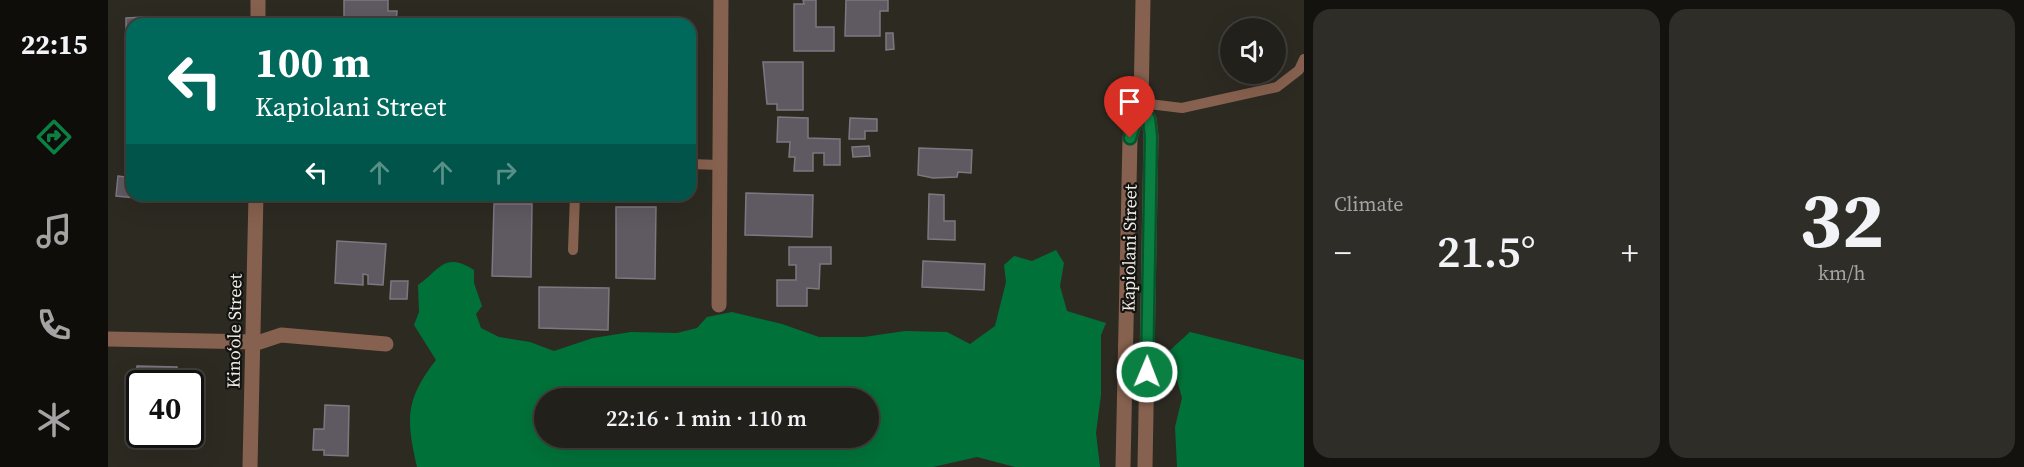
<!DOCTYPE html>
<html lang="en">
<head>
<meta charset="utf-8">
<style>
	:root { --surface:#22201a; --page:#2e2d27; --text:#f1f3f6; --muted:#a2a3a2; --line:#3f3e39; --accent:#0b8043 }
	body { margin:0; font-family:"Source Serif 4",serif; background:var(--page); color:var(--text); height:100vh; display:flex; flex-direction:column; font-size:22px; white-space:nowrap }
	* { box-sizing:border-box; margin:0 }
	p { font-size:20px; color:var(--muted) }
	.icon { flex:none; width:33px; height:33px; fill:none; stroke:currentColor; stroke-width:2; stroke-linecap:round; stroke-linejoin:round }
	.map { position:relative; flex:1; overflow:hidden }
	.details { display:flex; flex-direction:column; gap:9px; padding:9px; background:#13120e; width:720px }
	.details>* { flex:none }
	.hud { position:absolute; left:18px; top:18px; width:570px; height:183px; border-radius:18px; box-shadow:0 6px 24px #0002,0 0 0 2px var(--line); background:#00695c; color:#fff; overflow:hidden }
	.buttons { position:absolute; left:1112px; top:18px; display:grid; gap:12px }
	.buttons a { display:grid; place-items:center; width:66px; height:66px; border-radius:50%; background:var(--surface); box-shadow:0 6px 24px #0002,0 0 0 2px var(--line); font-size:30px }
	.speed { position:absolute; left:18px; top:370px; display:flex; gap:12px; font-size:30px; font-weight:700; text-align:center }
	.speed>* { display:grid; place-content:center; width:78px; height:78px; border-radius:50%; background:var(--surface); box-shadow:0 6px 24px #0002,0 0 0 2px var(--line); line-height:1 }
	.speed .limit { border:3px solid #111; border-radius:9px; background:#fff; color:#111 }
	.pin { position:absolute; display:grid; place-items:center; width:51px; height:51px; color:#fff; margin:-62px -26px; border-radius:50% 50% 50% 0; rotate:-45deg; box-shadow:0 0 6px #0007 }
	.pin .icon { rotate:45deg }
	.me { position:absolute; width:66px; margin:-33px; rotate:1deg; stroke-linejoin:round; filter:drop-shadow(0 0 4px #0008) }
	.turn { display:flex; align-items:center; gap:21px; height:126px; padding:0 30px; font-size:27px }
	.turn .icon { width:78px; height:78px; stroke-width:2.5 }
	.turn b { display:block; font-size:42px; line-height:51px }
	.lanes { display:flex; align-items:center; height:57px; padding:0 30px; background:#0003; justify-content:center; gap:30px; direction:ltr }
	.lanes .off { opacity:.35 }
	.big { font-size:45px; font-weight:600; line-height:1.1 }
	.details .tile { flex:1; display:flex; flex-direction:column; justify-content:center; gap:9px; min-width:0; padding:0 21px; border-radius:18px; background:var(--page) }
	.details .dial { align-items:center; gap:0 }
	.dial b { font-size:78px; line-height:1 }
	.heat { display:flex; justify-content:space-between; align-items:center; font-size:33px; direction:ltr }
	.details .tiles { flex:1; display:grid; gap:9px; grid-template-columns:repeat(2,1fr) }
	.trip { position:absolute; left:426px; top:388px; width:345px; height:60px; border-radius:30px; background:var(--surface); box-shadow:0 6px 24px #0002,0 0 0 2px var(--line); font-weight:600; line-height:60px; text-align:center }
	main { display:flex; flex:1; min-height:0 }
	.dock { display:flex; flex-direction:column; width:108px; justify-content:space-around; align-items:center; background:#0e0d0a; color:var(--muted) }
	.dock .icon { width:42px; height:42px }
	.dock .current { color:var(--accent) }
	.dock b { font-size:27px; color:var(--text) }
	.map>svg:first-child { display:block }
	.forest { fill:#007239; fill-rule:evenodd }
	.building { fill:#5f5962; stroke:#7d7880; stroke-width:1.5 }
	.lines { fill:none; stroke-linecap:round; stroke-linejoin:round }
	.service { stroke:#87614f; stroke-width:10 }
	.minor { stroke:#87614f; stroke-width:15 }
	.tertiary { stroke:#87614f; stroke-width:15 }
	.route-casing { stroke:#07532c; stroke-width:15 }
	.route { stroke:#0b8043; stroke-width:10 }
	.labels { text-anchor:middle; dominant-baseline:central; stroke-width:4.5; stroke-linejoin:round; paint-order:stroke }
	.street-label { font-size:18px; fill:#eeece7; stroke:#14130f }
</style>
</head>
<body>
<main>
<nav class="dock">
<b>22:15</b>
<svg class="icon current" aria-label="directions" viewBox="0 0 24 24"><path d="M12 3l9 9-9 9-9-9zM9 14v-3h6M13 9l2 2-2 2"/></svg>
<svg class="icon" aria-label="music" viewBox="0 0 24 24"><path d="M9 18V5l10-2v13"/><circle cx="6" cy="18" r="3"/><circle cx="16" cy="16" r="3"/></svg>
<svg class="icon" aria-label="phone" viewBox="0 0 24 24"><path d="M5 4h4l2 5-3 2q2 4 5 5l2-3 5 2v4C11 20 4 13 5 4z"/></svg>
<svg class="icon" aria-label="climate" viewBox="0 0 24 24"><path d="M12 3v18M4 7l16 10M4 17L20 7"/></svg>
</nav>
<div class="map">
<svg width="1196" height="467" viewBox="0 0 1196 467">
	<rect width="100%" height="100%" fill="#2d2a22"/>
	<path class="forest" d="M948,250L956,263L952,286L959,311L998,323L993,335V395L988,433L992,467H907L869,457L825,467H309C298,419 297,400 328,360L306,325L311,312L310,285C332,270 336,251 366,270V283L374,306L368,314L373,328L391,337L422,342L446,351L485,338L523,332L569,333L589,328L599,317L624,312L674,324L711,337H756L797,331L839,332L862,344L887,326L898,282L896,265L906,256L924,261ZM436,399H760V438H436Z
		M1082,332L1196,360V467H1069L1067,427L1074,398L1061,351Z"/>
	<path class="building" d="M236,0H280V11H289L288,24H236Z
		M695,0H708V27H726V51H686V4H696Z
		M738,0H780V11H772V36H737Z
		M37,17V24H24V42H18V18Z
		M435,19L503,20V24H435Z
		M778,33H785L786,49L778,50Z
		M655,62H695V110H669V104H659Z
		M670,117L700,118V138L732,139V165H716V153H705V171H686L687,157H681L682,142H669Z
		M742,118L769,119V131H757V139H741Z
		M761,146L762,156L745,157L744,147Z
		M811,148L864,150L863,173L850,172L849,177L825,178L810,175Z
		M10,176L24,178V195H38V199L8,196Z
		M638,193L705,195L704,237L637,235Z
		M821,194L836,195V221H847V240L820,239Z
		M47,195H77V199L47,198Z
		M386,204H424L423,277L384,276Z
		M508,207H548L547,279L508,278Z
		M229,241L278,244L275,285L260,284V275L255,274V285L227,283Z
		M681,247H723V264H712L711,289L699,288V306H669V280H688V265H681Z
		M815,261L877,264L876,290L814,287Z
		M283,281H300L299,299H282Z
		M431,287L501,288L500,330L431,328Z
		M29,366L69,367V381L84,382V386H90L89,421H84V426L82,384H32V429H28Z
		M217,405L241,406L240,456L216,455V450H205L206,429H216Z"/>
	<g class="lines">
		<path class="service" d="M1033,103L1074,108L1169,87L1191,70L1196,59
			M582,164L612,165
			M465,250L467,195"/>
		<path class="minor" d="M611,305L613,0
			M0,339L152,342L173,335L278,344"/>
		<path class="tertiary" d="M150,24V0
			M1033,103L1041,119L1043,136L1037,467
			M142,467L148,195
			M1015,467L1022,138L1033,103L1035,0"/>
	</g>
	<g class="lines">
		<g class="route-casing">
			<path id="route" d="M1022,138L1033,103L1041,119L1043,136L1039,372"/>
		</g>
		<use href="#route" class="route"/>
	</g>
	<g class="labels">
		<g class="street-label">
			<text transform="translate(1021 248) rotate(-89)">Kapiolani Street</text>
			<text transform="translate(126 331) rotate(-89)">Kinoʻole Street</text>
		</g>
	</g>
</svg>
<div class="buttons">
<a><svg class="icon" aria-label="sound" viewBox="0 0 24 24"><path d="M4 9h4l5-4v14l-5-4H4zM17 9q2 3 0 6"/></svg></a>
</div>
<div class="speed"><div class="limit">40</div></div>
<div class="pin" style="left:1022px;top:138px;background:#d93025"><svg class="icon" aria-label="arrive" viewBox="0 0 24 24"><path d="M6 21V4h12l-3 4 3 4H6"/></svg></div>
<svg class="me" style="left:1039px;top:372px" viewBox="-20 -20 40 40"><circle r="17" fill="#0b8043" stroke="#fff" stroke-width="3"/><path d="M0-11L8 9 0 5-8 9z" fill="#fff"/></svg>
<div class="trip">22:16 · 1 min · 110 m</div>
<div class="hud">
<div class="turn"><svg class="icon" aria-label="left" viewBox="0 0 24 24"><path d="M17 20v-9H6M10 6l-5 5 5 5"/></svg><div><b>100 m</b>Kapiolani Street</div></div>
<div class="lanes"><svg class="icon" aria-label="left" viewBox="0 0 24 24"><path d="M17 20v-9H6M10 6l-5 5 5 5"/></svg><svg class="icon off" aria-label="ahead" viewBox="0 0 24 24"><path d="M12 20V5M6 11l6-6 6 6"/></svg><svg class="icon off" aria-label="ahead" viewBox="0 0 24 24"><path d="M12 20V5M6 11l6-6 6 6"/></svg><svg class="icon off" aria-label="right" viewBox="0 0 24 24"><path d="M7 20v-9h11M14 6l5 5-5 5"/></svg></div>
</div>
</div>
<section class="details">
<div class="tiles">
<div class="tile"><p>Climate</p>
<div class="heat"><a>−</a><b class="big">21.5°</b><a>+</a></div>
</div>
<div class="tile dial"><b>32</b><p>km/h</p></div>
</div>
</section>
</main>
</body>
</html>
